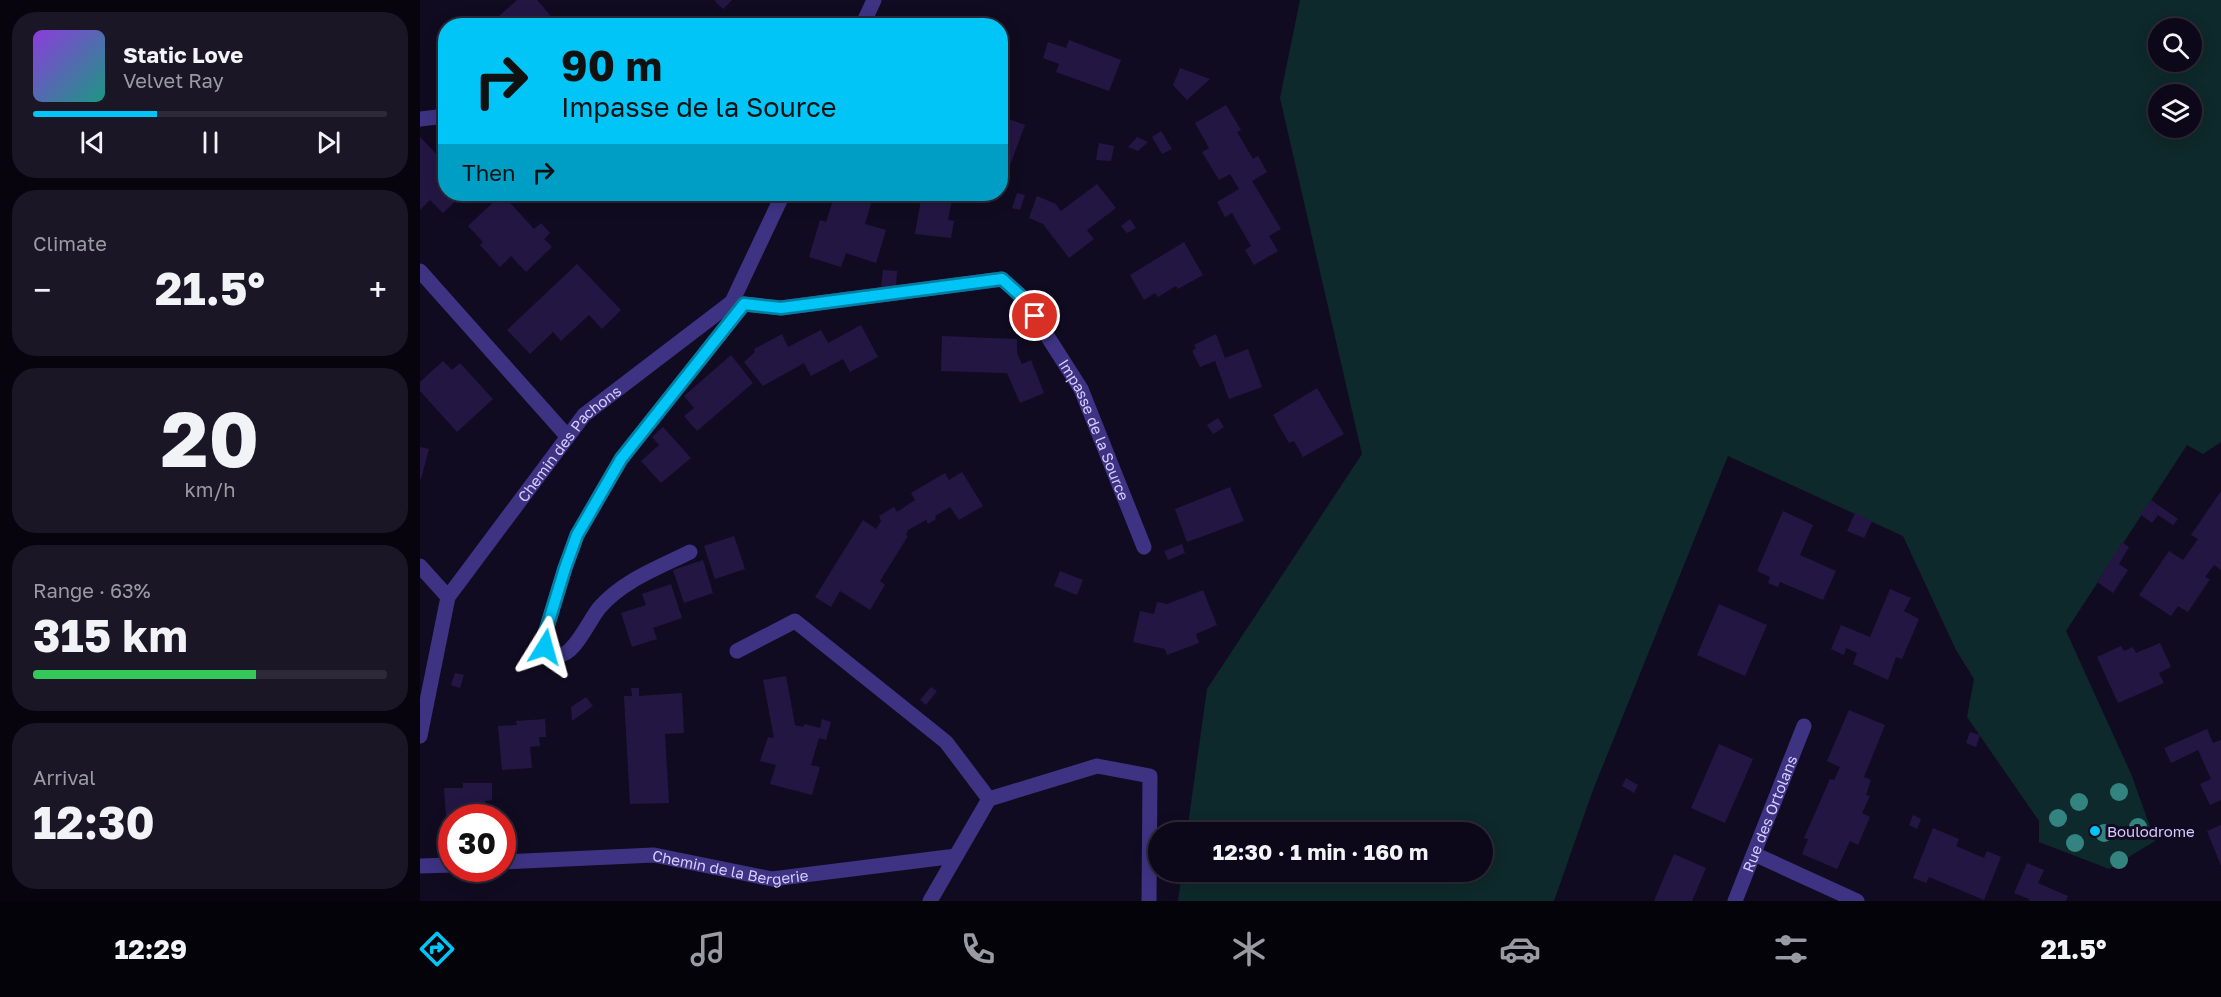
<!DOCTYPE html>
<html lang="en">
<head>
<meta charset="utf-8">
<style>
	:root { --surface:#0d0819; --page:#1b1626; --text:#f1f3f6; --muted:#9a9aa2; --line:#2d2938; --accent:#00c5f6 }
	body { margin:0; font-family:"Golos Text",sans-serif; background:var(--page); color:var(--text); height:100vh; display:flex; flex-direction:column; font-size:22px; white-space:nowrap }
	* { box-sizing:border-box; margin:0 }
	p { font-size:20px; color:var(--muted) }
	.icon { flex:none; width:33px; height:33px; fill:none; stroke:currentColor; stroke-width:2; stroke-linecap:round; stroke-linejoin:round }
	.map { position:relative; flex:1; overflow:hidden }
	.panel { display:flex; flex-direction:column; gap:12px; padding:12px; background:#07040e; width:420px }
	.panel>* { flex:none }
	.banner { position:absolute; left:18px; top:18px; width:570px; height:183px; border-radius:24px; box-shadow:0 3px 15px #0003,0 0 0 2px var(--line); background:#00c5f6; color:#111; overflow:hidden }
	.tools { position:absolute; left:1728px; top:18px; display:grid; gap:12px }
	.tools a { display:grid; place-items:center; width:54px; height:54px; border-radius:50%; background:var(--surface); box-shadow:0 3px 15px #0003,0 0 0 2px var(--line); font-size:30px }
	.speed { position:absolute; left:18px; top:804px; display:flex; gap:12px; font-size:30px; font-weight:700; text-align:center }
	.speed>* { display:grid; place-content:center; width:78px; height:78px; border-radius:50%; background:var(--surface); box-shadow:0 3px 15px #0003,0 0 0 2px var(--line); line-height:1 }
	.speed .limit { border:9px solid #d22; background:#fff; color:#111 }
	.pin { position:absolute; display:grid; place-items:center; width:51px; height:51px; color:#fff; margin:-26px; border:3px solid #fff; border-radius:50%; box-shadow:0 2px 6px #0007 }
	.me { position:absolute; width:66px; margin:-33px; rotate:8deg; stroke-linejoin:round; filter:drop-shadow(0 0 4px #0008) }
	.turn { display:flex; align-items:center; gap:21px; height:126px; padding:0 24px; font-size:27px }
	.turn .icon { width:78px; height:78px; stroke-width:2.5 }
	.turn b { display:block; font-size:42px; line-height:51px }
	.then { display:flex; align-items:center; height:57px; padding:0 24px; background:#0003; gap:12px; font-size:22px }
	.big { font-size:45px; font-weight:700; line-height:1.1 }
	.panel .tile { flex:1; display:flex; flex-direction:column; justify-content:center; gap:9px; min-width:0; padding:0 21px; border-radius:24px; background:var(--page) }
	.panel .dial { align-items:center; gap:0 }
	.dial b { font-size:78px; line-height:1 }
	.song { display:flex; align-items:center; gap:18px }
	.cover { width:72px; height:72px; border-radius:9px; background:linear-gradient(135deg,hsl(270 70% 55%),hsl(170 70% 35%)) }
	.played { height:6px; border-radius:3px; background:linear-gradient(90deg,var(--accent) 35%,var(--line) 35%) }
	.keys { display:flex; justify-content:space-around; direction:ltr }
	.heat { display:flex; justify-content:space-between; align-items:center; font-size:33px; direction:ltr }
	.charge { height:9px; border-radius:4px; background:linear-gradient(90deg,#34c759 63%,var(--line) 0) }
	.trip { position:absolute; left:728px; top:822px; width:345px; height:60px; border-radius:30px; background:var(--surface); box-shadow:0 3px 15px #0003,0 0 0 2px var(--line); font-weight:700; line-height:60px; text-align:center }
	.tabs { display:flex; height:96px; justify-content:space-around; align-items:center; background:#05030a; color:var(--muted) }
	.tabs .icon { width:42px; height:42px }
	.tabs .selected { color:var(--accent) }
	.tabs b { font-size:27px; color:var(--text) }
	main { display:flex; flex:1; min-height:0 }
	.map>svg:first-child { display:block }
	.green { fill:#0e292b; fill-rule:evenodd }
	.building { fill:#241643 }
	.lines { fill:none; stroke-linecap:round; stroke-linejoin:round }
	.minor { stroke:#3e3383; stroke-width:15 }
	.tree { fill:#338481 }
	.route-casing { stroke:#0080a0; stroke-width:15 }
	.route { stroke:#00c5f6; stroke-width:10 }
	.poi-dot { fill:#00c5f6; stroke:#110b21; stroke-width:2 }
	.labels { text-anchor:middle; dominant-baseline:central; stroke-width:6; stroke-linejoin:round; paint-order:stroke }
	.street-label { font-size:15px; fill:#d6cbff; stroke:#110b21 }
	.poi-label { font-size:15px; fill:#d6cbff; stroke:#110b21; text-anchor:start }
</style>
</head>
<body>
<main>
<section class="panel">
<div class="tile">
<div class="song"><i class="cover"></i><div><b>Static Love</b><p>Velvet Ray</p></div></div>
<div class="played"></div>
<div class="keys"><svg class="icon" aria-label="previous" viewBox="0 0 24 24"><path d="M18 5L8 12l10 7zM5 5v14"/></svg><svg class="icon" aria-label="pause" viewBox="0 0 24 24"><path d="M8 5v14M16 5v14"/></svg><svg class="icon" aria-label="next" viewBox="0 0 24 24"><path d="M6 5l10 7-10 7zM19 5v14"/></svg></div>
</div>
<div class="tile"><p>Climate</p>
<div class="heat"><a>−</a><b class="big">21.5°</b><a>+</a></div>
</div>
<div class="tile dial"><b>20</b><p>km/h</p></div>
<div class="tile"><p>Range · 63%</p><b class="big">315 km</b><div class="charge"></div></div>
<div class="tile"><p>Arrival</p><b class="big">12:30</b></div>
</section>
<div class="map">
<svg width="1801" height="901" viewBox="0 0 1801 901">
	<rect width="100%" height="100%" fill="#110b21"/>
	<path class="green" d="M880,0H1801V442L1783,454L1767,445L1646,631L1712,776L1735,841L1689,869L1619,842V821L1547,717L1554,679L1536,650L1483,536L1308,456L1173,790L1134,901H758L762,872H1062V832H767L787,689L942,454L860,98ZM1738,28H1772V62H1738ZM1738,94H1772V128H1738Z"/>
	<path class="building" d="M97,0H117L130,15L127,18L130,22L126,26H68Z
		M294,0H312L303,9Z
		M649,40L701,60L689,91L636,72L639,64L623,58L628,42L646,48Z
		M26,63V79L18,70Z
		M760,68L790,79L767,100L753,85Z
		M806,105L821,130L817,132L833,159L838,156L847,172L832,181L861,229L849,236L858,251L834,265L825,250L831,246L812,213L805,217L797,202L819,189L810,174L799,180L782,152L789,148L775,123Z
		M585,118L605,125L590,165L580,161V126Z
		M741,131L752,149L742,154L732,137Z
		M0,137L26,164V194H43L23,213L10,200L0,210Z
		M717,137L728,142L718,151L708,147Z
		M679,143L694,146L691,161L676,160Z
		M677,184L696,208L667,230L674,239L649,258L623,224L609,218L617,196L636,204L641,211Z
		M597,193L605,195L600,210L592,208Z
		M82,194L114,229L121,223L130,233L124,239L132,247L106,272L91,256L80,267L60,245L63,242L48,226Z
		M415,194H442L453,197L445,224L466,230L456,263L426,253L421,267L389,257L400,220L406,222Z
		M502,194H533L528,220L534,221L531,238L495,234Z
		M710,219L716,228L707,233L701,226Z
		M764,242L783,275L758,289L756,286L738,297L735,293L724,300L710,275Z
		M157,264L201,310L182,329L169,315L141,341L133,332L110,354L87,330Z
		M463,270L477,271L476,286L461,287Z
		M441,325L458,357L430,372L423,359L391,376L384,363L343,386L324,362L335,352L334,349L362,334L368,347L401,330L408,343Z
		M796,334L805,358L828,349L842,387L809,399L795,361L780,367L772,351L776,348L774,345Z
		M522,336L597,339V353L602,364L611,360L624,393L600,403L587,373L521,371Z
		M311,355L333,383L277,431L264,416L274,408L264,396Z
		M23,361L32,370L40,363L73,399L37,432L0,391V382Z
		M897,388L924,434L883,457L874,441L869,443L853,415Z
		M798,418L804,427L793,434L787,425Z
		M243,427L271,458L241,483L221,461L239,445L232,437Z
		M0,447L9,449L1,479H0Z
		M542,472L563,506L539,520L530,507L515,516L516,519L508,524L506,520L488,530L486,535L488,536L460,581L465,585L450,610L420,591L411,607L395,597L443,520L456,529L461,521L459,516L474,507L477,512L495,500L491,493L525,473L529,480Z
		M810,487L824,521L767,542L755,509Z
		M1801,491V570L1794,565L1785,577L1790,579L1768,612L1758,606L1751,616L1719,595L1749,551L1763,560L1778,539L1771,535Z
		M1731,500L1758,519L1753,525L1738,515L1732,523L1720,514Z
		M1363,511L1393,525L1380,555L1416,571L1403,600L1360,582L1358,587L1348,583L1350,577L1337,571Z
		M1435,513L1452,521L1444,538L1427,531Z
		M314,536L325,569L295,579L284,546Z
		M1702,542L1709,547L1699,564L1708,570L1693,593L1677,582Z
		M762,544L765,553L748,560L744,551Z
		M283,560L293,593L264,603L253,570Z
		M640,571L663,580L657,595L634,586Z
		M251,584L262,618L233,628L237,639L212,647L201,613L226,605L222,594Z
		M1470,589L1491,598L1484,611L1499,619L1482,659L1476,657L1468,680L1433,664L1437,653L1426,648L1424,655L1411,649L1421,625L1450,637Z
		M783,590L797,625L776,634L779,643L747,655L745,649L713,642L720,611L734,614L737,602L747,604Z
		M1299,604L1347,625L1325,676L1277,655Z
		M1740,643L1751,667L1739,673L1744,683L1698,703L1677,657L1701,646L1704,651L1713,647L1716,653Z
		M35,673L44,675L40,688L31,685Z
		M366,676L375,725L383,727L385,724L400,728L402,719L411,722L406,740L399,738L391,765L400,767L392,795L350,784L356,765L340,761L348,737L354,738L343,680Z
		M511,687L517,691L506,705L500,700Z
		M211,688H219V696L262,693L264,733L245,734L249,803L210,804L204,696H212Z
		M166,697L173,706L152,721L151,707Z
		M1429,710L1465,725L1444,777L1451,780L1446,795L1450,796L1442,813L1450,817L1438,845L1430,841L1417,869L1382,854L1388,839L1384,838L1410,779L1414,780L1420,767L1407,761Z
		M125,719L126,737H119L120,746L110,747L112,768L82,770L78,726L97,725L96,721Z
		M1787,729L1793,743L1801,740V800L1790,805L1780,784L1791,779L1778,750L1751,763L1744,748Z
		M1550,732L1560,735L1556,747L1546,743Z
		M1299,744L1333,759L1305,823L1271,808Z
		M1206,778L1218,785L1214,793L1202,786Z
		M43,783H72V800L65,801V810H56L57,818H32V831L27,832L24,788H43Z
		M1493,815L1501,819L1497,829L1489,825Z
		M1801,825V866L1787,831Z
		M1513,828L1539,839L1536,846L1564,858L1567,851L1581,857L1564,900L1509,877L1506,883L1493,878Z
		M1254,854L1286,868L1272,901H1234Z
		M1607,863L1624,870L1618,883L1648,896L1646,901H1609V899L1594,893Z"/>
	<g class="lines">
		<g class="minor">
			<path d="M442,26L454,0"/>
			<path d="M0,119L26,116"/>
			<path d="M0,271L147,436"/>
			<path id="s1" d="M315,303L361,308L582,279L603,298L661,389L724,547"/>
			<path d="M270,552C238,568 204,580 180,607C170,618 155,655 139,655C128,656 125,645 124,637L145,568L157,535L201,459L324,304"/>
			<path d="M0,566L28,597"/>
			<path d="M317,651L375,621L526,742L569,799"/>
			<path id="s2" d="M0,736L28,597L164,415L312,302L363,194"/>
			<path d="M1334,854L1437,901"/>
			<path id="s3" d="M82,862L234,855L352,879L536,856L569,799L677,766L730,776L729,901"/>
			<path d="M0,866L32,865"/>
			<path d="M510,901L536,856"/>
			<path id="s4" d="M1315,901L1384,726"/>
		</g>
	</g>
	<g class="tree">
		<circle cx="1699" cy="792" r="9"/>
		<circle cx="1659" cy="802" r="9"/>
		<circle cx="1638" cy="818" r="9"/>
		<circle cx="1718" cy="827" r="9"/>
		<circle cx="1684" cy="833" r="9"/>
		<circle cx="1655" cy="843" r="9"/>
		<circle cx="1699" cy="860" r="9"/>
	</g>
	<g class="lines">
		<g class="route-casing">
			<path id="route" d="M125,647L124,637L145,568L157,535L201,459L324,304L361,308L582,279L603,298L615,316"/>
		</g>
		<use href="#route" class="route"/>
	</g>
	<circle class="poi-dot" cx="1675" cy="831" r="6"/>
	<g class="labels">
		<g class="street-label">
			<text stroke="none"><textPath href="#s1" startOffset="448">Impasse de la Source</textPath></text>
			<text stroke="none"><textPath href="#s2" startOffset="338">Chemin des Pachons</textPath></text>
			<text stroke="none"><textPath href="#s4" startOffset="94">Rue des Ortolans</textPath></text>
			<text stroke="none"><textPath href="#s3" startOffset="230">Chemin de la Bergerie</textPath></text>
		</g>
		<g class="poi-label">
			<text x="1687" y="831">Boulodrome</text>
		</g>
	</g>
</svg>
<div class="tools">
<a><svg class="icon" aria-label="search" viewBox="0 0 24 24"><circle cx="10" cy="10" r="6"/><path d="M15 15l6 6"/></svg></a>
<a><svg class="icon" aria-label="layers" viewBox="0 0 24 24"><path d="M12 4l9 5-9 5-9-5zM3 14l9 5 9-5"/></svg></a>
</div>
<div class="speed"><div class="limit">30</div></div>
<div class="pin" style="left:615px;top:316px;background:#d93025"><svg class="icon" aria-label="arrive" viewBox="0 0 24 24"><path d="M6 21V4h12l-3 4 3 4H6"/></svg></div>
<svg class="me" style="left:125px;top:647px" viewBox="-20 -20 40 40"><path d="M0-17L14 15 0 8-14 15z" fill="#00c5f6" stroke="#fff" stroke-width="4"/></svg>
<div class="trip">12:30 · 1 min · 160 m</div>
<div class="banner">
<div class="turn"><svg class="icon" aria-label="right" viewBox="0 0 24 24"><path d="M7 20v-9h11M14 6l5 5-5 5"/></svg><div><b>90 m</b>Impasse de la Source</div></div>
<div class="then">Then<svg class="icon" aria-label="right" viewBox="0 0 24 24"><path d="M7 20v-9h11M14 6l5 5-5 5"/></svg></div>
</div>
</div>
</main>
<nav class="tabs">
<b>12:29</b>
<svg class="icon selected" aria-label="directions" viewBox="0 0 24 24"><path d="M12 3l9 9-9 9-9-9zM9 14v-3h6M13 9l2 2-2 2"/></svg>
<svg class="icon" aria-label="music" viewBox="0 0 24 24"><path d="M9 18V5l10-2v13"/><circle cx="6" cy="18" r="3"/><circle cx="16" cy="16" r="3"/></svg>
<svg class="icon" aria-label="phone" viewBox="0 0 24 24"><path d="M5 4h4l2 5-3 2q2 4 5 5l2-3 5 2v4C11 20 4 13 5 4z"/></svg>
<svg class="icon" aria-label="climate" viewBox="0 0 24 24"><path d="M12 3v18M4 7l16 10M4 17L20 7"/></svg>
<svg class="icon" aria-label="car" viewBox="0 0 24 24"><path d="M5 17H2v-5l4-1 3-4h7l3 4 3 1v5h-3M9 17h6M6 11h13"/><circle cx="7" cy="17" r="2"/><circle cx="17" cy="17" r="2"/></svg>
<svg class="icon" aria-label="filters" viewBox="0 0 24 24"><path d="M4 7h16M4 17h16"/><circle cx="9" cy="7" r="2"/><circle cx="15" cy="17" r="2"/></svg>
<b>21.5°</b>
</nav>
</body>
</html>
